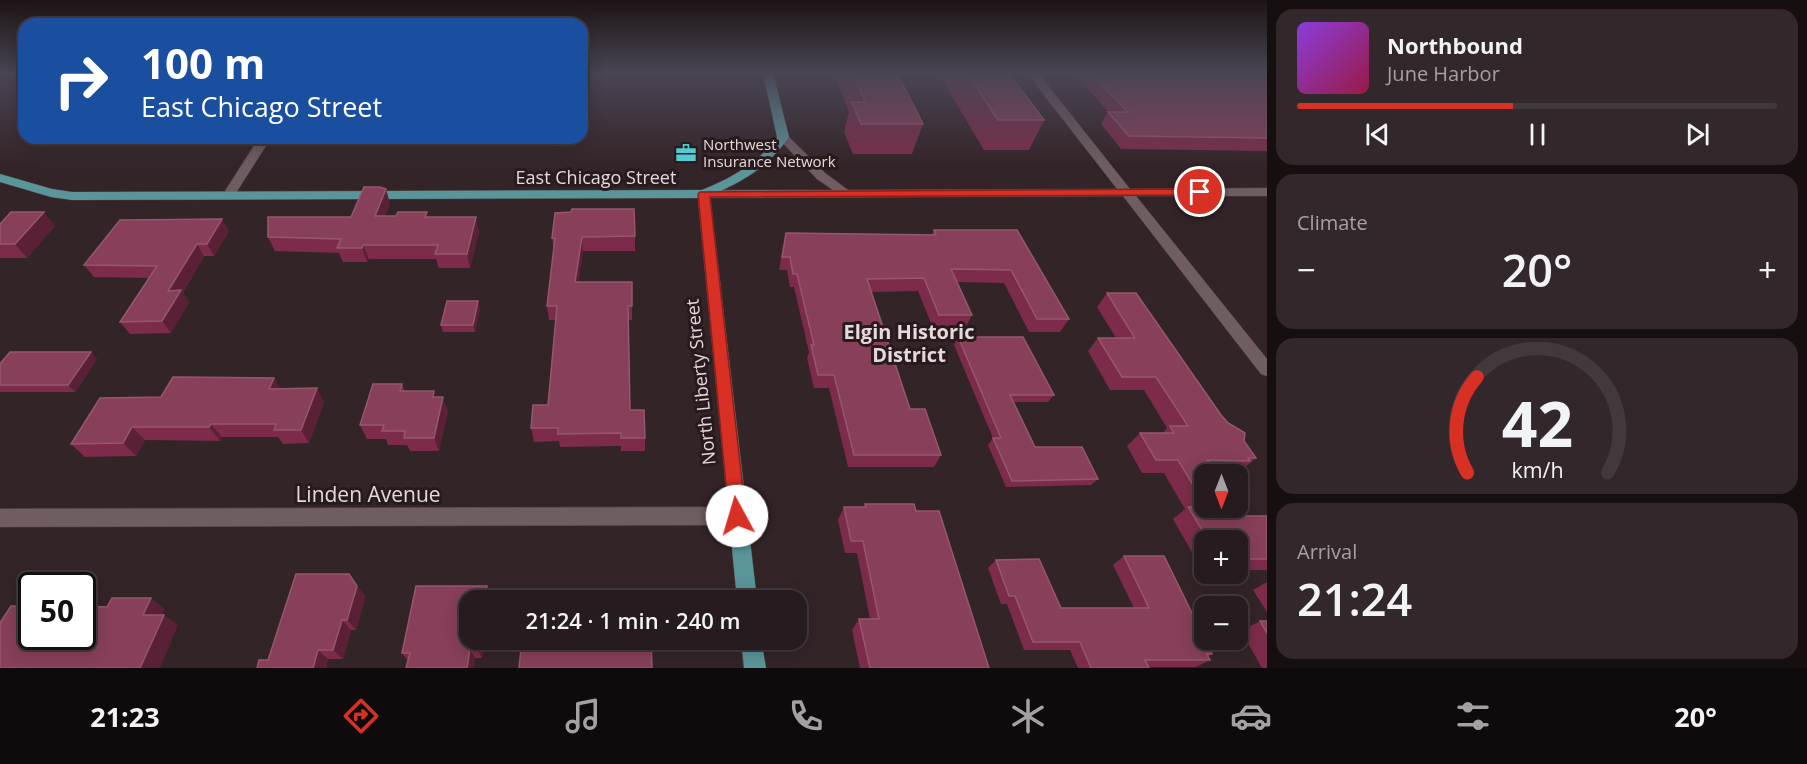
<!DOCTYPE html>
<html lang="en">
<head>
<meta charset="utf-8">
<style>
	:root { --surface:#261b1e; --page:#32282b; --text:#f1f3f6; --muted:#a4a1a4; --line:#42393c; --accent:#d93025 }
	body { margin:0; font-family:"Open Sans",sans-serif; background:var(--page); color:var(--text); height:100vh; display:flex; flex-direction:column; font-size:22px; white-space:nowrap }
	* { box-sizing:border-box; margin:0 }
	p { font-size:20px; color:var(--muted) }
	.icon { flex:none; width:33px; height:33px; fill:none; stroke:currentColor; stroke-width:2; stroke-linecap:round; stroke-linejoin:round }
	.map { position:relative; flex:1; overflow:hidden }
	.panel { display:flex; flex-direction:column; gap:9px; padding:9px; background:#150f10; width:540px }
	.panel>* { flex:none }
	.banner { position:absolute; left:18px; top:18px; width:570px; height:126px; border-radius:18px; box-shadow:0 3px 15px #0003,0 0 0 2px var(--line); background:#1a4fa0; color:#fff; overflow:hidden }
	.needle { width:39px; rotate:180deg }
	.tools { position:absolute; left:1194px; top:464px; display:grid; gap:12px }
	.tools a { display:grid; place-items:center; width:54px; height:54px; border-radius:12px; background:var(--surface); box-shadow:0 3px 15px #0003,0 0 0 2px var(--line); font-size:30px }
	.speed { position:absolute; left:18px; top:572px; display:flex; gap:12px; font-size:30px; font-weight:700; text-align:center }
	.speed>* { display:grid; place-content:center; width:78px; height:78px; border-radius:50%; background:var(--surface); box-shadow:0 3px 15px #0003,0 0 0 2px var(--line); line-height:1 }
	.speed .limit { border:3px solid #111; border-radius:9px; background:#fff; color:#111 }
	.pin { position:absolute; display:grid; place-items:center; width:51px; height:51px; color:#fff; margin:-26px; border:3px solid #fff; border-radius:50%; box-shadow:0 2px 6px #0007 }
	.me { position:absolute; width:66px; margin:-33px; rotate:354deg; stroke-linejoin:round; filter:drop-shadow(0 0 4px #0008) }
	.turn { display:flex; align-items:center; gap:21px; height:126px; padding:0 24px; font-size:27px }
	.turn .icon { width:78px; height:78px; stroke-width:2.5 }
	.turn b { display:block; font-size:42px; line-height:51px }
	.big { font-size:45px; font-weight:600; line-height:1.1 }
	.panel .card { flex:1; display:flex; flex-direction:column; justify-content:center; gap:9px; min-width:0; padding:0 21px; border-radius:18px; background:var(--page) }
	.panel .dial { align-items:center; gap:0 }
	.dial svg { height:156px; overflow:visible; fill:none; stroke:var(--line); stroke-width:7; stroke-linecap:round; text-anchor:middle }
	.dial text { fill:var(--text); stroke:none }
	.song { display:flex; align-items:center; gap:18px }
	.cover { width:72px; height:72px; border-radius:9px; background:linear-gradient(135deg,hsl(270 70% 55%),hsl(340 70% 35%)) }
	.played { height:6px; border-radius:3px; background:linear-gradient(90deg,var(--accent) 45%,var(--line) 45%) }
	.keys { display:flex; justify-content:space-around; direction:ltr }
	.heat { display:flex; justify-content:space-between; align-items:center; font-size:33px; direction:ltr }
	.trip { position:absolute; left:459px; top:590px; width:348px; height:60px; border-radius:18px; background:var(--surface); box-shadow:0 3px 15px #0003,0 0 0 2px var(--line); font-weight:600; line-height:60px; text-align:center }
	.tabs { display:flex; height:96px; justify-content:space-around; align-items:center; background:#0f0b0c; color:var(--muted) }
	.tabs .icon { width:42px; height:42px }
	.tabs .current { color:var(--accent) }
	.tabs b { font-size:27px; color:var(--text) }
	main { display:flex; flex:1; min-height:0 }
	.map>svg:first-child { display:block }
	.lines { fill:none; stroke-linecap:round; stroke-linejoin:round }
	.minor-casing { stroke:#4f4246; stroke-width:1 }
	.major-casing { stroke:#4f4246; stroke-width:1 }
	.minor { fill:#6f5d62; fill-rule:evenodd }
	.major { fill:#5a959a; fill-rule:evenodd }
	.wall { fill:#7c2c4a }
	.shaded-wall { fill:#5a2136 }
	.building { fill:#873f5a; stroke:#96576e; stroke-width:1.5 }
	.route { fill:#d93025; stroke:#8d1f18; stroke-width:1.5 }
	.labels { text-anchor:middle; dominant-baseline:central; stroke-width:6; stroke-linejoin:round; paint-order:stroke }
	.far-poi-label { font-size:15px; fill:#e4d9dc; stroke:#291a1e; text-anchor:start }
	.street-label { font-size:18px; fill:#e4d9dc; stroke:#291a1e }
	.neighbourhood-label { font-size:20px; font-weight:bold; fill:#e4d9dc; stroke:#291a1e }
	.near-street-label { font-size:21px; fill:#e4d9dc; stroke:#291a1e }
</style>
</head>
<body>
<main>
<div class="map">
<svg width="1267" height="668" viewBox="0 0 1267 668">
	<rect width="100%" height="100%" fill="#332428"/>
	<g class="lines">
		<g class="minor-casing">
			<path id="minor" d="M1027,73H1038L1130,189L1267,188V196H1136L1267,359V376L1261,374L1123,196L704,198L698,194L704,190H833L817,179L779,139L777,137L783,134L787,135L825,173L848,190L1117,189Z
				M259,138H271L232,199H224L222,196Z
				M737,507L744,510L746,516L744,522L737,525L0,527V509Z"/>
		</g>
		<g class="major-casing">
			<path id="major" d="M763,73H773L789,137C766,169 745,180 710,196L757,600H737L698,198L72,200L51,197L0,182V174L52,189L72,192L702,190C733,177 757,164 777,137Z
				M741,639H761L766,668H744Z"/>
		</g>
		<use href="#minor" class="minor"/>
		<use href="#major" class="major"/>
	</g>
	<path class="wall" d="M834,73H897L923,124L912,154H853L844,132L849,112Z
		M938,73H1009L1044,120L1029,150H984Z
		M1073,73H1255L1267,83V151L1121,149L1101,124L1108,112H1109Z
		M390,203L385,216L428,217L479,231L470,268H439L436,259H369L367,262H343L339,253L275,251L268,237L351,217Z
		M571,212L635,236V251H583L578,282H632V320H629L630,410L645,438V451H621V446L560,447L559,441L534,442L531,428L548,405L556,320H549L547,306L554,252L552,238Z
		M0,224L55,226L27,258H0Z
		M934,230H1017L1069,319L1060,332H1029L1004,283L957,282L972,315L965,328H933L918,291L871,292L910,409L941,455L934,467H848L829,388H814L807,358L809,352L794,287H790L787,270H779L786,233L932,235Z
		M229,231L214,256H204L183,293L189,302L171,333L130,334L120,322L149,278L94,277L84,265Z
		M1107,293L1221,415L1244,441L1256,458L1240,471H1237L1234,473L1204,474V507L1243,516H1267V570H1238V540H1204V570H1202L1173,519L1185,509L1164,473H1142L1127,446L1140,433H1163L1167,428L1144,390H1110L1088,351L1098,338H1116L1097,307Z
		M480,308L475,332H443L441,325Z
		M958,337L1054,395L1048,402H1014L1035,447L1098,479L1091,485L1006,487L988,445L993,438L954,345Z
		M97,359L75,392H0V364Z
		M274,378L280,389L324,402L309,443L283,444L278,437H222L220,441L145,440L136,456L85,457L71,444L161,397Z
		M402,384L405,391L437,397L448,411L439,451H410L407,445H388L386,439H367L360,425Z
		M865,504L916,511L989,668H860L852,630L859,619H870L857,553H845L838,520L844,507H864Z
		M1124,556L1212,654L1208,656L1210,660L1196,667H1149V668H1078L1070,650H1024L1007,604H1001L988,568L996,560L1061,608H1134L1113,565Z
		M349,574L365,597L356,630H351L343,659H328L326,668H257L268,660Z
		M1267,582V612L1253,590Z
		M491,597L482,658L408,661L402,653Z
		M1260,621H1267V668H1262L1241,631Z"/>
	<path class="shaded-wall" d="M386,189L390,203L380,231L375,216Z
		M44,212L55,226L27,258L15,244Z
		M476,217L479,231L470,268L467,254Z
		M222,219L229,231L214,256L207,244Z
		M582,237L583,251L576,296L575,282Z
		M197,244L204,256L183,293L189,302L171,333L162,321L168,291Z
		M363,245L369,259L367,262L362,248Z
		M478,301L480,308L475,332L473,325Z
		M91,352L97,359L75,392L68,385Z
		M274,378L282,392L269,389Z
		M317,388L324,402L309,443L301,430Z
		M443,397L448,411L439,451L434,438Z
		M211,424L222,437L220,441L209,427Z
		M132,427L145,440L136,456L123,443Z
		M349,574L365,597L356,630L347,620Z
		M487,586L491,597V600H484Z
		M151,598L165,609L158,625L143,615Z
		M164,615L178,625L160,668H140Z
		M342,620L351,630L343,659L333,650Z
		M478,639H485L482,658L477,649Z
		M470,649L475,658L474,668H467Z
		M318,650L328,659L326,668H313Z"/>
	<path class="building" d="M853,73H897L923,124H861L852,102H865Z
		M967,73H1009L1044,120H998Z
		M1090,73H1255L1267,83V138L1129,136L1108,112H1128Z
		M364,187H380L386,189L375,216H396L398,212H427L425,217H476L467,254H435L438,245H363L362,248H337L341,239L268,237V217H351Z
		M572,209H634L635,236L582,237L575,282H632V306H628L630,410H644L645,438H621V433L558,434V428H531L533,405H548L557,306H547L555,238H552L555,213L571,212Z
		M11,212H44L15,244H0V224Z
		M222,219L207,244H197L168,291L181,290L162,321L120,322L157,266L84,265L120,220Z
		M934,230H1017L1069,319H1037L1011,270L951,269L972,315H939L924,278L867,279L910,409H925L941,455H854L834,375H818L811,345H814L797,274H793L790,257H782L786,233L936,235Z
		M1107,293H1136L1221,415L1228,423L1245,433L1244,441L1256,458H1248L1250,461L1207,460L1216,474H1204V503L1178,460H1156L1140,433H1174L1170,426H1188L1156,377H1122L1098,338H1135Z
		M447,301H478L473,325H441Z
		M958,337H1023L1054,395H1010L1035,447H1082L1098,479L1012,481L993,438H1001Z
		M10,352H91L68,385H0V364Z
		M173,377L274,378L269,389L317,388L301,430H274L276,424H211L209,427H132L123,443L71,444L100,398L161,397Z
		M373,384H402L400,391H434L433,397H443L434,438H404L405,431H382L384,425H360Z
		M865,504H914L916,511H939L989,668H870L859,619H879L863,541H851L844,507H866Z
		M1188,507H1237L1243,516H1267V559H1238V540H1208Z
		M1124,556H1164L1212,654H1207L1210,660H1145L1149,668H1091L1080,642H1033L1015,596H1009L996,560L1039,559L1061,608H1149Z
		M296,574H349L357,586L347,620H342L333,650H318L313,668H257L259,660H268Z
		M416,586H487L484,600H470V639H478L477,649H470L467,668H406L410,653H402Z
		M112,598H151L143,615H164L140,668H0V623L11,606H32V636H82V606L107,607Z
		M1260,621H1267V633Z
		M522,639H651L652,668H519Z"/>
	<linearGradient id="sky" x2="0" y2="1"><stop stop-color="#1c1416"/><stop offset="0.44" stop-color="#4a4553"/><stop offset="1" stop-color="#4a4553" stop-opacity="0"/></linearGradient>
	<rect width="1267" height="167" fill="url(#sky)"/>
	<path class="route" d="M1200,189L1206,192L1204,195L710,197L746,516L743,521L737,523L731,521L729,516L698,194L700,192Z"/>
	<defs>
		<g id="office-bare" transform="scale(1.62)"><path d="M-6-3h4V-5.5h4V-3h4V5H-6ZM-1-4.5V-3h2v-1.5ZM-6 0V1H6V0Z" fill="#51ccd2" stroke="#291a1e" stroke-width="2.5" paint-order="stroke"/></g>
	</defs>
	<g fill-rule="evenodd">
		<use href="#office-bare" x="686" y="153"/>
	</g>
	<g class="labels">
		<g class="far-poi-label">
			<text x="703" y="144">Northwest<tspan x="703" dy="17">Insurance Network</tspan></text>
		</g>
		<g class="street-label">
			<text x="596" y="177">East Chicago Street</text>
			<text transform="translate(700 382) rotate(-96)">North Liberty Street</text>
		</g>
		<g class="neighbourhood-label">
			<text x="909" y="331">Elgin Historic<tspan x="909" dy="23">District</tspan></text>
		</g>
		<g class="near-street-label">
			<text x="368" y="494">Linden Avenue</text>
		</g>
	</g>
</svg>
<div class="tools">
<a><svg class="needle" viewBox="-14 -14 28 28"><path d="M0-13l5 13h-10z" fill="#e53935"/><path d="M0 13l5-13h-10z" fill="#a4a1a4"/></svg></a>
<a>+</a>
<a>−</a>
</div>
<div class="speed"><div class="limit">50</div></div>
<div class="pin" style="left:1200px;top:192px;background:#d93025"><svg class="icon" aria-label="arrive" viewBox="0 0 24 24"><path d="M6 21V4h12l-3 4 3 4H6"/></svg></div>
<svg class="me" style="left:737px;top:516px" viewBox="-20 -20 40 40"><circle r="19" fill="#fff"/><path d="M0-13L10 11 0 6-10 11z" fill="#d93025"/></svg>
<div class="trip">21:24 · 1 min · 240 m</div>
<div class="banner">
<div class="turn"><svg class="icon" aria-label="right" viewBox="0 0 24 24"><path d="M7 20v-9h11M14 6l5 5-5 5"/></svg><div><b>100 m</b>East Chicago Street</div></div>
</div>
</div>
<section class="panel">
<div class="card">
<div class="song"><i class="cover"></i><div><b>Northbound</b><p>June Harbor</p></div></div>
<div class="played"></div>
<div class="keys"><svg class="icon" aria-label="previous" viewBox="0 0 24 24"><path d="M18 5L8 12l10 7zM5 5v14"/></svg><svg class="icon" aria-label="pause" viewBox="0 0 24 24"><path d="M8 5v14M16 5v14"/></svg><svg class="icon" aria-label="next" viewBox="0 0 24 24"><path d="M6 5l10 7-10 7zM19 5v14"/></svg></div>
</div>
<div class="card"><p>Climate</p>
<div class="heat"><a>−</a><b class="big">20°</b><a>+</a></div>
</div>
<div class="card dial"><svg viewBox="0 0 100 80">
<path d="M14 69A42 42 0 1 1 86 69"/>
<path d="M14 69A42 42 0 0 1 19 20" stroke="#d93025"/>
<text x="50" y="56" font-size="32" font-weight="700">42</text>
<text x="50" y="72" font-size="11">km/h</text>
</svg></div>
<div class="card"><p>Arrival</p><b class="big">21:24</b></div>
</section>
</main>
<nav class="tabs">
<b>21:23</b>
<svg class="icon current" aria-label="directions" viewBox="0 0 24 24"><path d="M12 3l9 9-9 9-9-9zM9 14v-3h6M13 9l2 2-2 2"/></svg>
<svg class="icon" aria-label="music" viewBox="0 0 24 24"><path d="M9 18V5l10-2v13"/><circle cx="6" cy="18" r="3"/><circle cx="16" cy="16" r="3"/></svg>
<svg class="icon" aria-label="phone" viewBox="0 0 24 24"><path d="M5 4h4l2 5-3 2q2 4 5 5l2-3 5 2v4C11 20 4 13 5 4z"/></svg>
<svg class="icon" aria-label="climate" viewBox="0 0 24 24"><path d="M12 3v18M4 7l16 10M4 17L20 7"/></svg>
<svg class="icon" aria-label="car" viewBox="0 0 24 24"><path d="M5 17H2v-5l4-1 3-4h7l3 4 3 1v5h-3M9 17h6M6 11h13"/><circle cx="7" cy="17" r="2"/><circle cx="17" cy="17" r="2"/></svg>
<svg class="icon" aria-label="filters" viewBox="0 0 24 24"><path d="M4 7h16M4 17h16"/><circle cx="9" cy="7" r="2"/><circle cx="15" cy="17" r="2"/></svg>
<b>20°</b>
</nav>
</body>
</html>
